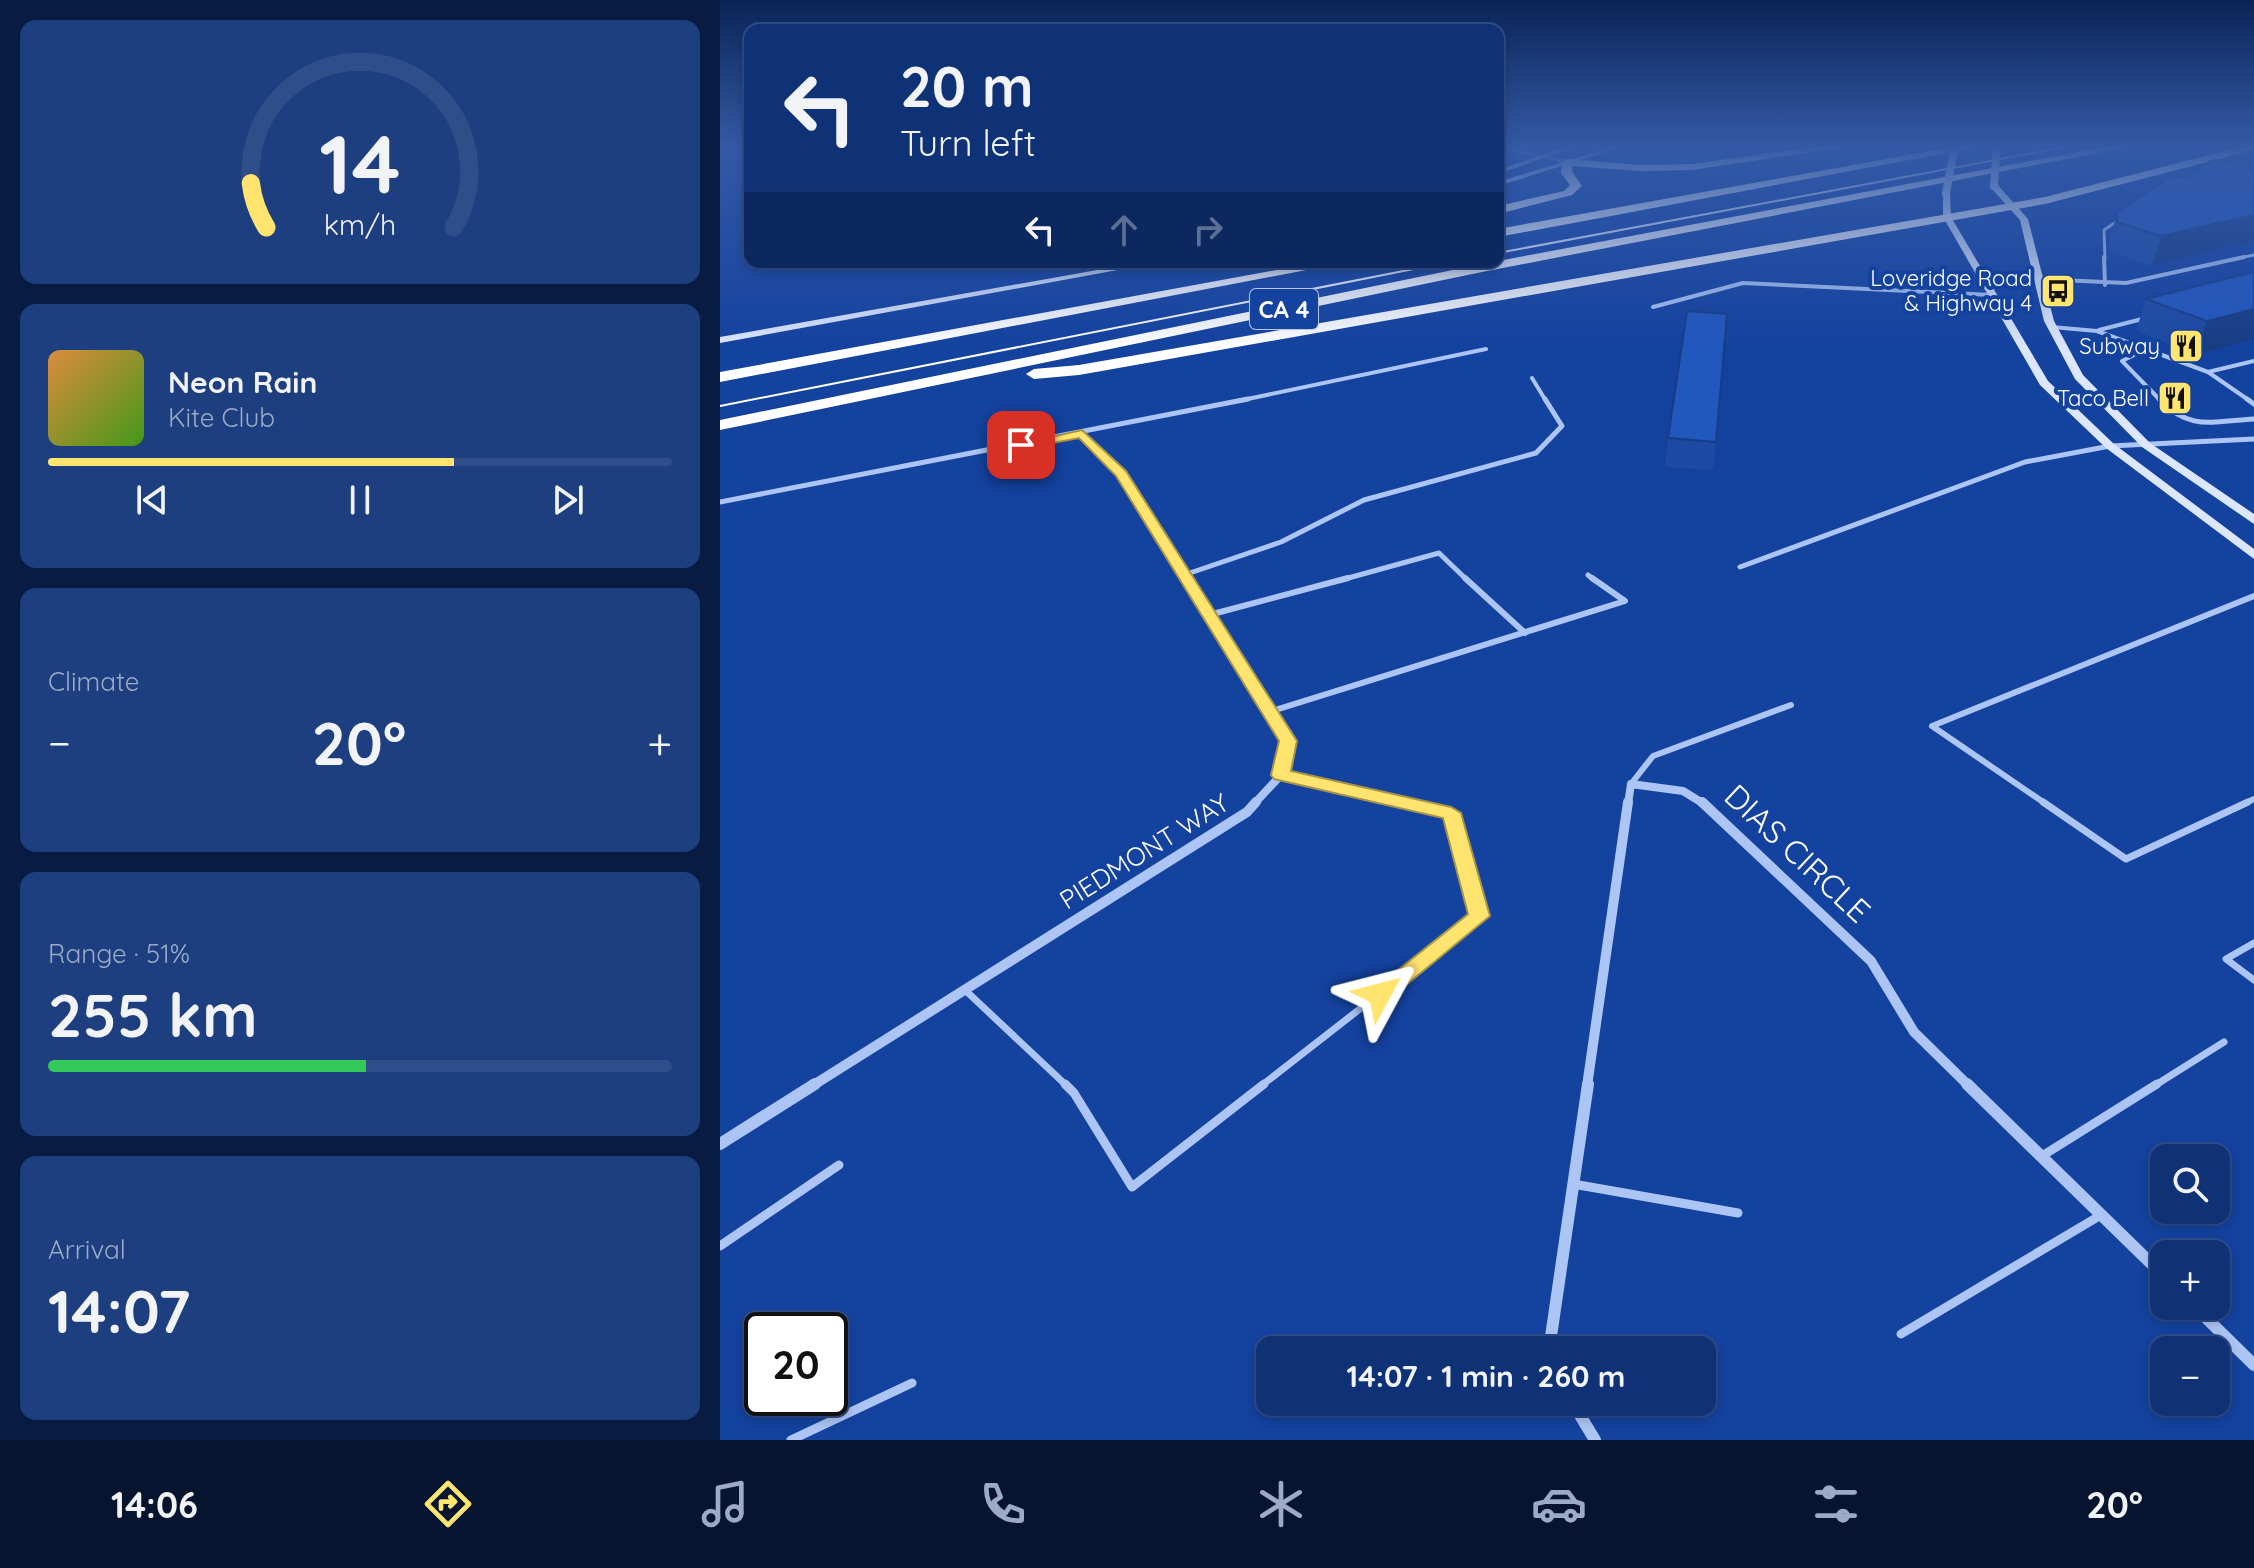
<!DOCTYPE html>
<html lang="en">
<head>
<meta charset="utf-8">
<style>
	:root { --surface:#0f3277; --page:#1d3e7f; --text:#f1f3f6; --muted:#9baac6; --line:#2f4d89; --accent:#ffe46f }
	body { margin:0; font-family:Quicksand,sans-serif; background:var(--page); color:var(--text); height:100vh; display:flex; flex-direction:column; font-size:30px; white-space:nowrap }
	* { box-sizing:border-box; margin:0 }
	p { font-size:26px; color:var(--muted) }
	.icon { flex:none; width:44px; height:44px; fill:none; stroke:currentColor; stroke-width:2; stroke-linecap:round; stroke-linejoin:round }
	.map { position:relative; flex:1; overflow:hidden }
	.panel { display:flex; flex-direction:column; gap:20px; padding:20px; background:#081c41; width:720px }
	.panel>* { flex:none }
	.banner { position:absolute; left:24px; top:24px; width:760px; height:244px; border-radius:16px; box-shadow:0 4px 12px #0003,0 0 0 2px var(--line); background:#0f3277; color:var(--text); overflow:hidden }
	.controls { position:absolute; left:1430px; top:1144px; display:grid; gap:16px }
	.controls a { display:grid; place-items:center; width:80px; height:80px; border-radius:16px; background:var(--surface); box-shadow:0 4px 12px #0003,0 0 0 2px var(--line); font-size:40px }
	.speed { position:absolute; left:24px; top:1312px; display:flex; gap:16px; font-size:40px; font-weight:700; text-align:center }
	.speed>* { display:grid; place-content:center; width:104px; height:104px; border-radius:50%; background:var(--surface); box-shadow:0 4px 12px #0003,0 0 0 2px var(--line); line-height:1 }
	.speed .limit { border:4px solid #111; border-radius:12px; background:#fff; color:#111 }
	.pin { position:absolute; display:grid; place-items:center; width:68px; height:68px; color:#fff; margin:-34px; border-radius:16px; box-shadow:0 4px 12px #0006 }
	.me { position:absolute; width:88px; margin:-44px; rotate:52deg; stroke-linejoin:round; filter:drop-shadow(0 0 6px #0008) }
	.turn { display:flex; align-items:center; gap:28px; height:168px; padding:0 24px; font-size:36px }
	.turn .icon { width:104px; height:104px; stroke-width:2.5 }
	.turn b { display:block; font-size:56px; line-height:68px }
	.lanes { display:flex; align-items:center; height:76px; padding:0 24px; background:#0003; justify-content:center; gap:40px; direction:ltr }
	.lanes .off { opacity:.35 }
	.big { font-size:60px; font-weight:700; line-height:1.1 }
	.panel .tile { flex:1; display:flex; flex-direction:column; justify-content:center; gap:12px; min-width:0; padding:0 28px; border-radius:16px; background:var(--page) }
	.panel .dial { align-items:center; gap:0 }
	.dial svg { height:208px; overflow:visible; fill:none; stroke:var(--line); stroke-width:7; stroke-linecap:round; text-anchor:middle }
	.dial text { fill:var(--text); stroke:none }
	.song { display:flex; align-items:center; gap:24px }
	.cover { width:96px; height:96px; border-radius:12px; background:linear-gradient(135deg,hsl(30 70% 55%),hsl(100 70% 35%)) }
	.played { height:8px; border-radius:4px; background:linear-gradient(90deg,var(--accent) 65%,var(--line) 65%) }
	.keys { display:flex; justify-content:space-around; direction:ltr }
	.heat { display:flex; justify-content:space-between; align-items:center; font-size:44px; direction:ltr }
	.charge { height:12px; border-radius:6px; background:linear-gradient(90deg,#34c759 51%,var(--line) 0) }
	.trip { position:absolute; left:536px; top:1336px; width:460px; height:80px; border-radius:16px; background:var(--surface); box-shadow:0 4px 12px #0003,0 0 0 2px var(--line); font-weight:700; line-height:80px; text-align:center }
	.tab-bar { display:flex; height:128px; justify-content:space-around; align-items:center; background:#061430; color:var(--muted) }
	.tab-bar .icon { width:56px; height:56px }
	.tab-bar .selected { color:var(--accent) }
	.tab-bar b { font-size:36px; color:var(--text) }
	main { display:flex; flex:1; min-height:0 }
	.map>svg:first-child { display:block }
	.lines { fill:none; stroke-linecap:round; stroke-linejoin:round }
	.service-far5 { stroke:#acc5f4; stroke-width:3 }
	.service-far4 { stroke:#acc5f4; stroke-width:4 }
	.service-far3 { stroke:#acc5f4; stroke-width:5 }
	.service-far2 { stroke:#acc5f4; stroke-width:6 }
	.service-far1 { stroke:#acc5f4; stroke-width:7 }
	.service { stroke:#acc5f4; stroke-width:9 }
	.minor-far3 { stroke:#acc5f4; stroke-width:6 }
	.minor-far2 { stroke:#acc5f4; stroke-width:8 }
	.minor-far1 { stroke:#acc5f4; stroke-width:10 }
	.minor { stroke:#acc5f4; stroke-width:12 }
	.secondary { fill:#dce7fd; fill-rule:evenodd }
	.motorway { fill:#fff; fill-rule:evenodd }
	.tram { stroke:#fff; stroke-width:2 }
	.secondary-bridge { stroke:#dce7fd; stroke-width:8 }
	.wall { fill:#1d4ba3 }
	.shaded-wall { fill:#183d85 }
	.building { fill:#2257be; stroke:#183d85; stroke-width:2 }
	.route { fill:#ffe46f; stroke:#a69448; stroke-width:2 }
	.labels { text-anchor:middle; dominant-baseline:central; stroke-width:8; stroke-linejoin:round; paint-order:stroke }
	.far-poi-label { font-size:22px; fill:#fff; stroke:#14429f; text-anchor:end }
	.shield { fill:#14429f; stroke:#b8c6e2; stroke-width:2 }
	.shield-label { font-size:24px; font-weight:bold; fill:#fff }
	.street-label { font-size:26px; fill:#fff; stroke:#14429f }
	.near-street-label { font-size:32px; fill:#fff; stroke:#14429f }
</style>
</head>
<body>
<main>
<section class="panel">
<div class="tile dial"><svg viewBox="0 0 100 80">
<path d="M14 69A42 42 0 1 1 86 69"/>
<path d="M14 69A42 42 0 0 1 8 52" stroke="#ffe46f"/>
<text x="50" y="56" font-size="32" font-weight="700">14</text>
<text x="50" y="72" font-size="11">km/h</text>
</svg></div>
<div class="tile">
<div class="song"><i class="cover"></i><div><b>Neon Rain</b><p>Kite Club</p></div></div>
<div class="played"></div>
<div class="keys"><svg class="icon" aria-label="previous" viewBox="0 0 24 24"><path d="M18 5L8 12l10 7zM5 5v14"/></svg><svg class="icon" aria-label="pause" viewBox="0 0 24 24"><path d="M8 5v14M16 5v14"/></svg><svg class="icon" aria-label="next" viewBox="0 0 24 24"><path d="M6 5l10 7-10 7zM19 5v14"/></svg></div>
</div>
<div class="tile"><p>Climate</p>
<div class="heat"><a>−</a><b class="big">20°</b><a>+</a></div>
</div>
<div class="tile"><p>Range · 51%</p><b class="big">255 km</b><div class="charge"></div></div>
<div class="tile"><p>Arrival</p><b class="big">14:07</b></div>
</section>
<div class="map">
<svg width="1534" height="1440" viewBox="0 0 1534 1440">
	<rect width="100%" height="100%" fill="#14429f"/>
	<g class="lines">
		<path class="service-far5" d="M23,145L30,162
			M778,147L847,162
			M1385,259L1384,230L1399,220
			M1515,259L1534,255"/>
		<path class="service-far4" d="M1384,257L1385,285
			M1319,279L1406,283L1524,257
			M933,307L1023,283L1272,295
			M1332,327L1377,331L1488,372L1534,361
			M1379,330L1426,318
			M1426,349L1402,361L1441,401
			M1488,372L1530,401
			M812,378L826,401
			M518,401L766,349"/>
		<path class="service-far3" d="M1439,399C1471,432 1492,421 1534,419
			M1527,399L1534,404
			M0,502L528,399
			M1020,567L1305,462L1390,446L1534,439
			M464,575L561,542L644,500L816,453L842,426L825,399
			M868,575L874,580
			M621,580L719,553L747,580"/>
		<path class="service-far2" d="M745,578L805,633
			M489,615L628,578
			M549,712L905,601L872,578
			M561,775L690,804
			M911,784L933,756L1071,705
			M1326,804L1212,726L1534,596
			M1524,804L1534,799"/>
		<path class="service-far1" d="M1323,802L1406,859L1528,802
			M1534,943L1506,959L1534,980
			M245,990L347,1086
			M541,1086L759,916L731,813L681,802
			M1434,1086L1504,1042"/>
		<path class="service" d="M345,1084L354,1093L412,1187L544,1084
			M1322,1156L1437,1084
			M853,1184L1018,1213
			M0,1246L119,1165
			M1181,1334L1381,1215
			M71,1440L192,1383"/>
		<path class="minor-far3" d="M362,434L401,474L467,580"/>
		<path class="minor-far2" d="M466,578L568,741L561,775L534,804
			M908,804L911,784L963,791L984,804"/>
		<path class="minor-far1" d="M982,802L1151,961L1194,1032L1249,1086
			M92,1086L527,812L536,802
			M867,1086L908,802"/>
		<path class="minor" d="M1247,1084L1444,1276
			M0,1144L95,1084
			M1474,1306L1534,1365
			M829,1350L868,1084
			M852,1402L875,1440"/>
		<path class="secondary" d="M851,145H862L778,174V170Z
			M897,145H909L778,186V182Z
			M1271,184H1277L1308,219L1334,321L1363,375L1430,443L1534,514V524L1422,447L1355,379L1324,321L1300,220L1271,188Z
			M1223,191L1230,193L1231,217L1328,381L1394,444L1534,549V559L1386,448L1320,385L1223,217Z
			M422,262H441L0,343V337Z"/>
		<path class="motorway" d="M1108,145H1139L972,170L921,171L852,166L853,173L862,186L852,195L778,214V206L844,191L850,185L841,173L842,162L847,159L921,165L972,164Z
			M1244,145H1269L778,237V229Z
			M1395,145H1419L762,272L0,430V420L762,264Z
			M1528,145H1534V150L1325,204L359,375L314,379L306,374L314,369L359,365L1325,197Z
			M600,262H628L0,382V372Z"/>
		<path class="tram" d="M778,253L1356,145
			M0,406L729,262"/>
		<path class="secondary-bridge" d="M1274,186L1277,145
			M1226,193L1235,145"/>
	</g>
	<path class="wall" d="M1528,170L1534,172V241L1432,266L1389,251V241L1397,213L1466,178Z
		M1534,272L1476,355L1416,331L1426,299Z
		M948,438L996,442L993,470L945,467Z"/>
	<path class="shaded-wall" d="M1534,215V241L1432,266L1441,236Z
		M1534,309V339L1476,355L1487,321Z"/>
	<path class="building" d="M1492,160L1529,166L1525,169L1534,172V215L1441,236L1397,222V213L1453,175L1466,178Z
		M1534,272V309L1487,321L1426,299Z
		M967,311L1007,314L996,442L948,438Z"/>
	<linearGradient id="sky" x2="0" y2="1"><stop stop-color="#0b2457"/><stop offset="0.42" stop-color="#345aa6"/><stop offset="1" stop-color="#345aa6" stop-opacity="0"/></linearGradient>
	<rect width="1534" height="347" fill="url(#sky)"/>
	<path class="route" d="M362,430L406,471L577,741L571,771L731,807L741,813L770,916L668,1000H652L648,994L748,914L723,818L554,779L551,775L559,741L396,476L359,438L301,449L295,445Z"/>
	<defs>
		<g id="bus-square" transform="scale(1.8)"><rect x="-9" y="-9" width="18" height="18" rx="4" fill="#ffe46f" stroke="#14429f"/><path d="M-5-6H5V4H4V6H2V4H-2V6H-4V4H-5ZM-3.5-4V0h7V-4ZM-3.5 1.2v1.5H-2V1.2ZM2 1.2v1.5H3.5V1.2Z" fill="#111"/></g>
		<g id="restaurant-square" transform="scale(1.8)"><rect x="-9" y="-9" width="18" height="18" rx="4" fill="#ffe46f" stroke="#14429f"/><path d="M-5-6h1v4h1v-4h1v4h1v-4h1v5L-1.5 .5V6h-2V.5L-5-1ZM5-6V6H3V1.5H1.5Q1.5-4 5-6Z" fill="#111"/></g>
	</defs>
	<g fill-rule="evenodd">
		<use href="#bus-square" x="1338" y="291"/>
		<use href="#restaurant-square" x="1466" y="346"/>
		<use href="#restaurant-square" x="1455" y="398"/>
	</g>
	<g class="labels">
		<g class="far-poi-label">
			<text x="1312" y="278">Loveridge Road<tspan x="1312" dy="25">&amp; Highway 4</tspan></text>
			<text x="1440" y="346">Subway</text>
			<text x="1429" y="398">Taco Bell</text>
		</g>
		<rect class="shield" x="530" y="289" width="68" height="40" rx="6"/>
		<g class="shield-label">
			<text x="564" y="309">CA 4</text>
		</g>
		<g class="street-label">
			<text transform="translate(424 851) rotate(-32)">PIEDMONT WAY</text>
		</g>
		<g class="near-street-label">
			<text transform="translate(1078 853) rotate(43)">DIAS CIRCLE</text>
		</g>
	</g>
</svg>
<div class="controls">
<a><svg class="icon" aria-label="search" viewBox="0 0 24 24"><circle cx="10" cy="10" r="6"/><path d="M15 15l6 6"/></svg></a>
<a>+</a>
<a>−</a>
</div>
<div class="speed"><div class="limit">20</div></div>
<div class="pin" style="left:301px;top:445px;background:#d93025"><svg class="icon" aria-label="arrive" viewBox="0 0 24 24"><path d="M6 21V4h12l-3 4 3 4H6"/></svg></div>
<svg class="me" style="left:660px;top:994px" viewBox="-20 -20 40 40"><path d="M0-17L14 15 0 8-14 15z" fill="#ffe46f" stroke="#fff" stroke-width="4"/></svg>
<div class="trip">14:07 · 1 min · 260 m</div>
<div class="banner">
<div class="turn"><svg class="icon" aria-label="left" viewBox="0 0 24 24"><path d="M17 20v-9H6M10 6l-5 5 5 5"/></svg><div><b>20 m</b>Turn left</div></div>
<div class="lanes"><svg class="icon" aria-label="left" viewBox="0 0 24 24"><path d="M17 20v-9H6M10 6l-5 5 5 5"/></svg><svg class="icon off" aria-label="ahead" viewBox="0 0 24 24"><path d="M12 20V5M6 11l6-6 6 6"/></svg><svg class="icon off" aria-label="right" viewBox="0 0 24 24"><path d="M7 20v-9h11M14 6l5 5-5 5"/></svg></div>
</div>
</div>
</main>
<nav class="tab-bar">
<b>14:06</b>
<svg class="icon selected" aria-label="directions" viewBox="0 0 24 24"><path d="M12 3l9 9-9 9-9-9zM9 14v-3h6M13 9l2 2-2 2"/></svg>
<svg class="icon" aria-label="music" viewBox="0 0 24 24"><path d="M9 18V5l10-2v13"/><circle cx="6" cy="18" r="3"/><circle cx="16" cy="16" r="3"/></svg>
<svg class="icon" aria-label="phone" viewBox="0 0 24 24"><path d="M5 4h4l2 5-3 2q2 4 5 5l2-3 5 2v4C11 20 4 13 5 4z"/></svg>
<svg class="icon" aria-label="climate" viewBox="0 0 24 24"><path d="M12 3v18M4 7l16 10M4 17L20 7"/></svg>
<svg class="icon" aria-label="car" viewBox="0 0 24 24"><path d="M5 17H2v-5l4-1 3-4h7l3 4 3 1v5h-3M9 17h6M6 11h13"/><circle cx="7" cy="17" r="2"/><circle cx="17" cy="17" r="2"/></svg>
<svg class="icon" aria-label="filters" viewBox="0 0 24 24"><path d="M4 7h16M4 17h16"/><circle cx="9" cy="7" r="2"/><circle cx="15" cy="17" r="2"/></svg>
<b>20°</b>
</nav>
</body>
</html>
